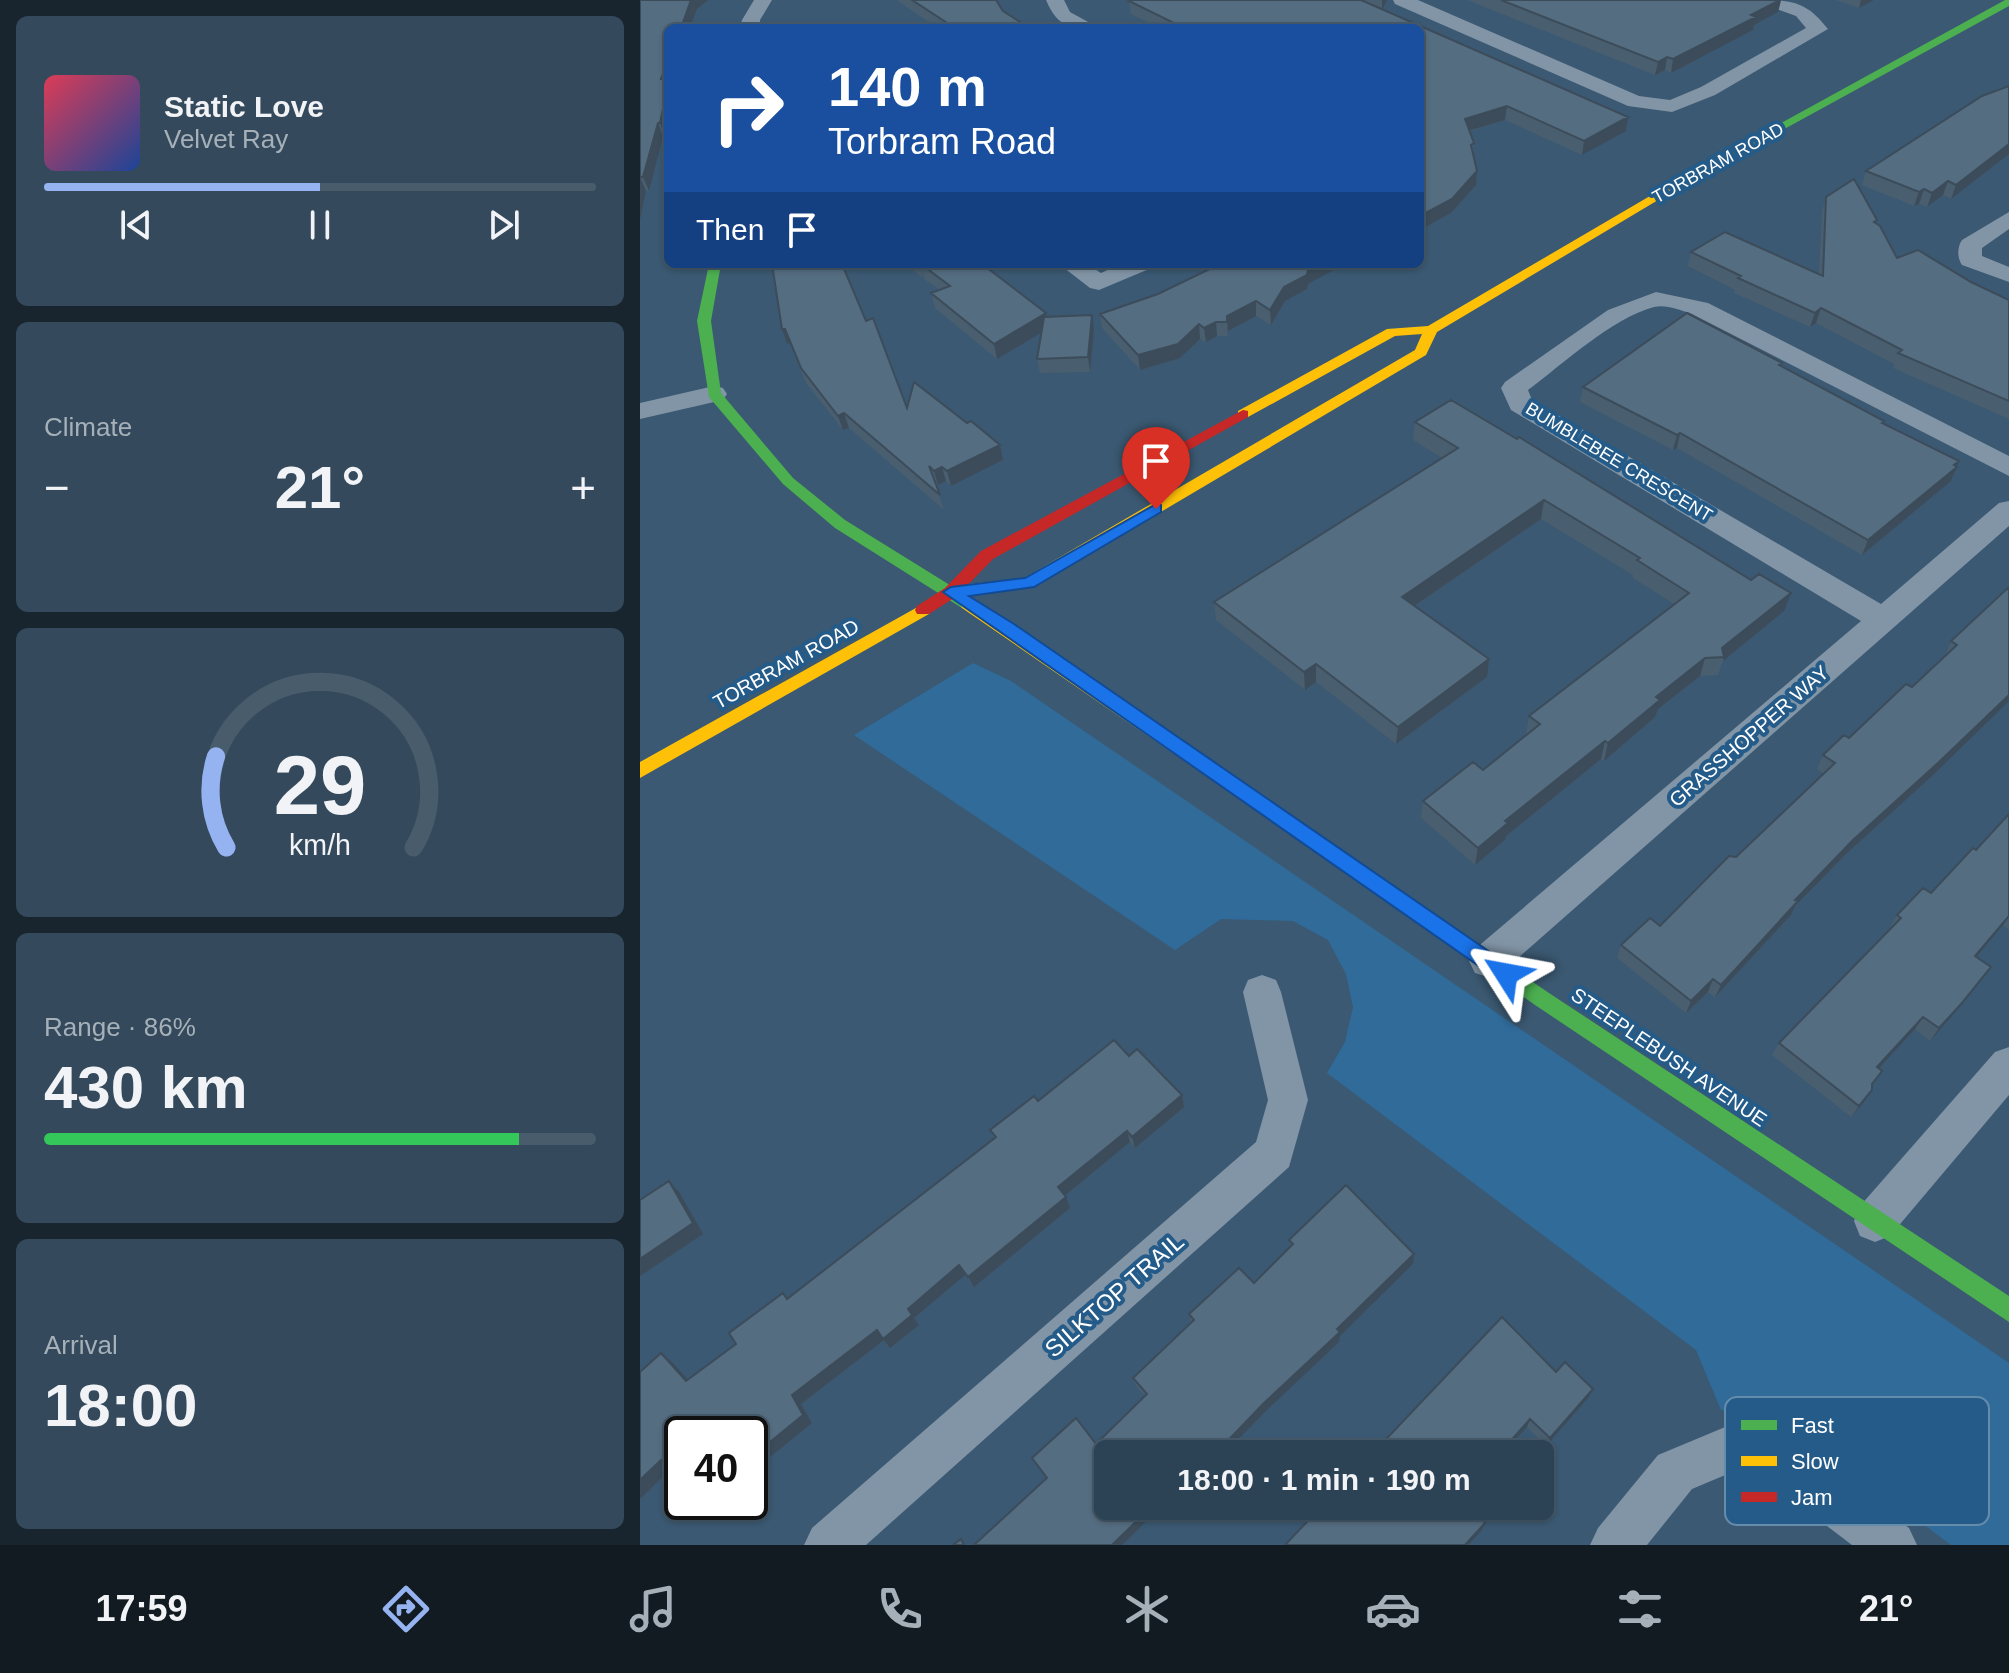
<!DOCTYPE html>
<html lang="en">
<head>
<meta charset="utf-8">
<style>
	:root { --surface:#2c4356; --page:#344a5c; --text:#f1f3f6; --muted:#a6b0b9; --line:#485c6c; --accent:#95b2f1 }
	body { margin:0; font-family:Arial,sans-serif; background:var(--page); color:var(--text); height:100vh; display:flex; flex-direction:column; font-size:30px; white-space:nowrap }
	* { box-sizing:border-box; margin:0 }
	p { font-size:26px; color:var(--muted) }
	.icon { flex:none; width:44px; height:44px; fill:none; stroke:currentColor; stroke-width:2; stroke-linecap:round; stroke-linejoin:round }
	.map { position:relative; flex:1; overflow:hidden }
	.sheet { display:flex; flex-direction:column; gap:16px; padding:16px; background:#18252f; width:640px }
	.sheet>* { flex:none }
	.banner { position:absolute; left:24px; top:24px; width:760px; height:244px; border-radius:12px; box-shadow:0 2px 6px #0004,0 0 0 2px var(--line); background:#1a4fa0; color:#fff; overflow:hidden }
	.speed { position:absolute; left:24px; top:1416px; display:flex; gap:16px; font-size:40px; font-weight:700; text-align:center }
	.speed>* { display:grid; place-content:center; width:104px; height:104px; border-radius:50%; background:var(--surface); box-shadow:0 2px 6px #0004,0 0 0 2px var(--line); line-height:1 }
	.speed .limit { border:4px solid #111; border-radius:12px; background:#fff; color:#111 }
	.pin { position:absolute; display:grid; place-items:center; width:68px; height:68px; color:#fff; margin:-82px -34px; border-radius:50% 50% 50% 0; rotate:-45deg; box-shadow:0 0 8px #0007 }
	.pin .icon { rotate:45deg }
	.me { position:absolute; width:88px; margin:-44px; rotate:304deg; stroke-linejoin:round; filter:drop-shadow(0 0 6px #0008) }
	.turn { display:flex; align-items:center; gap:28px; height:168px; padding:0 32px; font-size:36px }
	.turn .icon { width:104px; height:104px; stroke-width:2.5 }
	.turn b { display:block; font-size:56px; line-height:68px }
	.then { display:flex; align-items:center; height:76px; padding:0 32px; background:#0003; gap:16px; font-size:30px }
	.big { font-size:60px; font-weight:700; line-height:1.1 }
	.sheet .tile { flex:1; display:flex; flex-direction:column; justify-content:center; gap:12px; min-width:0; padding:0 28px; border-radius:12px; background:var(--page) }
	.sheet .dial { align-items:center; gap:0 }
	.dial svg { height:208px; overflow:visible; fill:none; stroke:var(--line); stroke-width:7; stroke-linecap:round; text-anchor:middle }
	.dial text { fill:var(--text); stroke:none }
	.song { display:flex; align-items:center; gap:24px }
	.cover { width:96px; height:96px; border-radius:12px; background:linear-gradient(135deg,hsl(350 70% 55%),hsl(220 70% 35%)) }
	.played { height:8px; border-radius:4px; background:linear-gradient(90deg,var(--accent) 50%,var(--line) 50%) }
	.keys { display:flex; justify-content:space-around; direction:ltr }
	.heat { display:flex; justify-content:space-between; align-items:center; font-size:44px; direction:ltr }
	.charge { height:12px; border-radius:6px; background:linear-gradient(90deg,#34c759 86%,var(--line) 0) }
	.trip { position:absolute; left:454px; top:1440px; width:460px; height:80px; border-radius:12px; background:var(--surface); box-shadow:0 2px 6px #0004,0 0 0 2px var(--line); font-weight:700; line-height:80px; text-align:center }
	.tabs { display:flex; height:128px; justify-content:space-around; align-items:center; background:#121b22; color:var(--muted) }
	.tabs .icon { width:56px; height:56px }
	.tabs .on { color:var(--accent) }
	.tabs b { font-size:36px; color:var(--text) }
	main { display:flex; flex:1; min-height:0 }
	.map>svg:first-child { display:block }
	.green { fill:#306b9a }
	.lines { fill:none; stroke-linecap:round; stroke-linejoin:round }
	.street { fill:#8295a6; fill-rule:evenodd }
	.fast { fill:#4caf50; fill-rule:evenodd }
	.slow { fill:#ffc107; fill-rule:evenodd }
	.jam { fill:#c62828; fill-rule:evenodd }
	.wall { fill:#495e6f }
	.shaded-wall { fill:#3c4c5a }
	.building { fill:#556d81; stroke:#3c4c5a; stroke-width:2 }
	.route { fill:#1a73e8; stroke:#114b97; stroke-width:2 }
	.labels { text-anchor:middle; dominant-baseline:central; stroke-width:8; stroke-linejoin:round; paint-order:stroke }
	.far-street-label { font-size:18px; fill:#fff; stroke:#245b88 }
	.street-label { font-size:20px; fill:#fff; stroke:#245b88 }
	.near-street-label { font-size:24px; fill:#fff; stroke:#245b88 }
	.key { fill:#245b88; stroke:#668cac; stroke-width:2 }
	.key-label { font-size:22px; fill:#fff }
</style>
</head>
<body>
<main>
<section class="sheet">
<div class="tile">
<div class="song"><i class="cover"></i><div><b>Static Love</b><p>Velvet Ray</p></div></div>
<div class="played"></div>
<div class="keys"><svg class="icon" aria-label="previous" viewBox="0 0 24 24"><path d="M18 5L8 12l10 7zM5 5v14"/></svg><svg class="icon" aria-label="pause" viewBox="0 0 24 24"><path d="M8 5v14M16 5v14"/></svg><svg class="icon" aria-label="next" viewBox="0 0 24 24"><path d="M6 5l10 7-10 7zM19 5v14"/></svg></div>
</div>
<div class="tile"><p>Climate</p>
<div class="heat"><a>−</a><b class="big">21°</b><a>+</a></div>
</div>
<div class="tile dial"><svg viewBox="0 0 100 80">
<path d="M14 69A42 42 0 1 1 86 69"/>
<path d="M14 69A42 42 0 0 1 10 34" stroke="#95b2f1"/>
<text x="50" y="56" font-size="32" font-weight="700">29</text>
<text x="50" y="72" font-size="11">km/h</text>
</svg></div>
<div class="tile"><p>Range · 86%</p><b class="big">430 km</b><div class="charge"></div></div>
<div class="tile"><p>Arrival</p><b class="big">18:00</b></div>
</section>
<div class="map">
<svg width="1369" height="1545" viewBox="0 0 1369 1545">
	<rect width="100%" height="100%" fill="#3b5972"/>
	<path class="green" d="M333,663L371,681L1369,1363V1545H1311L1137,1415L1081,1410L1056,1350L687,1073L705,1042L713,1007L706,974L688,940L653,921L581,919L535,950L214,735Z"/>
	<g class="lines">
		<path class="street" d="M114,0H132L120,20V28H100L102,20Z
			M406,0H424L430,12L459,28C430,28 418,28 406,0Z
			M753,0H778L999,96L1030,100L1061,87L1166,28L1156,16L1123,4L1121,0C1153,0 1167,2 1188,29L1075,95L1032,112L988,106L755,4Z
			M1369,212V229L1342,248V256L1369,267V282L1322,265C1317,258 1317,247 1322,240Z
			M419,264H447L461,273L481,264H513L509,269L459,290L450,288Z
			M1016,292L1068,303L1369,456V476L1050,313C1039,310 1026,304 1014,307C972,318 923,364 888,390L892,400L1241,604L1359,503L1369,501V526L861,973L848,977L835,973L829,961L835,949L1221,621L871,410L861,388L865,382L968,310Z
			M74,386L83,388L87,394L83,400L0,419V403Z
			M622,975L636,980L641,992L668,1100L649,1167L226,1545H164L172,1528L616,1142L628,1100L603,992L608,980Z
			M1369,1047V1095L1250,1236L1235,1242L1220,1236L1214,1221L1220,1206L1355,1052Z
			M1090,1425L1168,1452L1269,1528L1277,1545H1212L1137,1488L1090,1473L1052,1489L1007,1545H950L958,1528L1018,1455Z"/>
		<path class="fast" d="M1365,0H1369V6L1055,178L1045,176Z
			M69,264H81L71,321L81,393L153,478L205,520L334,600L336,604L334,608H322L195,528L143,484L69,397L57,321Z
			M663,825L909,993L1369,1296V1322L895,1005L656,838L654,833L656,828Z"/>
		<path class="slow" d="M1051,172L1057,176L1055,178L797,332L786,355L394,587L311,598L303,592L311,586L384,578L775,350L782,334L755,336L608,417H598V411L747,329L788,326Z
			M328,598L670,828L672,833L670,838H656L322,608L320,604Z
			M283,604L291,610L289,614L0,778V762Z"/>
		<path class="jam" d="M603,410L608,411V417L353,559L317,596L289,614H277L275,610L277,606L305,588L341,551Z"/>
	</g>
	<path class="wall" d="M0,0H68L57,9L50,28H28V124L25,137H23L9,191H6L0,220Z
		M258,0H356L363,11L388,27L396,28H298L259,2Z
		M492,0H747L743,10L988,117L986,131L942,155L865,120L830,131L834,143L833,153L837,171L836,185L811,213L780,230V28H519L491,14L489,1Z
		M827,0H1141L1138,12L1114,25L1113,30L1031,73L1025,70L1015,75Z
		M1196,0H1234L1219,8Z
		M1369,86V154L1311,199L1303,195L1287,207L1279,204L1274,206L1222,185L1226,171Z
		M1186,197L1236,223L1257,258L1331,282L1369,300V419L1253,368L1254,364L1176,323L1170,327L1094,293L1095,290L1048,266L1051,252L1179,274L1182,211Z
		M264,264H342L406,313L407,317L454,330L450,372L400,373L397,359L401,332L357,359L295,308L291,293L300,290L284,279L282,270V277Z
		M580,264H705L668,284L667,289L645,301L631,325L616,316L588,331V336H577L566,342L560,339L540,358L500,370L462,328L460,314L518,294Z
		M226,321L267,408L327,423L360,445L363,460L311,486L306,481L298,485L295,483L304,510L209,428L203,430L166,383L150,343L147,344L142,329Z
		M1142,363L1141,367L1244,421V424L1319,461L1311,481L1222,555L1037,448L1033,450L940,402L943,387Z
		M775,422L1144,611L1083,661L1078,675L1060,676L1018,709L1015,717L964,761L961,759L866,836L865,840L835,865L781,818L783,801L843,770L887,735L886,734L889,716L1034,604L993,578V575L901,519L775,606L847,677L756,744L676,682L665,690L576,620L574,602L802,458L773,440Z
		M1348,606L1292,776L1206,854L1155,906L1151,915L1075,997L1068,992L1046,1013L977,958L981,945L1020,926L1184,774L1177,769L1183,755L1209,738L1272,687L1305,656L1311,641Z
		M1369,814V930L1363,925L1336,957L1341,980L1312,1016L1290,1041L1275,1029L1238,1069L1224,1102L1211,1117L1132,1055L1139,1043L1249,929L1257,915L1291,893L1336,850Z
		M489,1056L542,1095L544,1107L495,1148L490,1142L425,1196L430,1208L334,1287L325,1275L274,1318L279,1325L250,1348L244,1340L161,1404L172,1423L124,1462L114,1455L101,1432L99,1434H42V1482L37,1478L30,1470L0,1499L21,1353L32,1362L48,1380L96,1344L148,1298L354,1138L350,1130L398,1101Z
		M649,1240L773,1264L700,1336L699,1342L626,1411L584,1454H468L522,1506L482,1545H334L456,1444L505,1396L496,1386L493,1378L551,1323L549,1314L614,1283L650,1247Z
		M916,1372L948,1398L906,1446L887,1427L862,1454Z"/>
	<path class="shaded-wall" d="M51,0H68L57,9L50,28H41Z
		M742,0H747L742,11Z
		M1141,0L1138,12L1114,25L1113,30L1031,73L1033,59L1111,15Z
		M1221,0H1234L1219,8Z
		M1027,57L1025,70L1015,75L1018,62Z
		M28,61V124L25,137L20,123L21,79Z
		M867,106L865,120L824,132L825,119Z
		M988,117L986,131L942,155L944,141Z
		M18,123L23,137L9,191L3,177Z
		M1369,144V154L1311,199L1316,185Z
		M837,171L836,185L811,213L780,230V216Z
		M0,177L6,191L0,220Z
		M1308,181L1303,195L1287,207L1292,193Z
		M1284,189L1279,204L1274,206L1279,192Z
		M678,264H705L668,284L667,289L645,301L631,325L630,310L644,287L668,270Z
		M616,301V316L588,331V336L587,316Z
		M1181,308L1176,323L1170,327L1175,313Z
		M406,313L409,328L357,359L354,344Z
		M452,315L454,330L450,372L448,357Z
		M576,322L577,336L566,342L564,328Z
		M559,324L560,339L540,358L500,370L498,355Z
		M142,329H145L150,343L147,344Z
		M204,413L209,428L203,430L198,416Z
		M1040,433L1037,448L1033,450L1037,435Z
		M360,445L363,460L311,486L307,471Z
		M1319,461L1311,481L1222,555L1228,540Z
		M302,467L306,481L298,485L294,471Z
		M904,500L901,519L761,615L762,597Z
		M1151,593L1144,611L1083,661L1084,657L1082,648Z
		M1065,658L1060,676L1018,709L1015,717L964,761L968,743L1016,697Z
		M849,659L847,677L756,744L758,727Z
		M676,664V682L665,690L664,672Z
		M1369,695V701L1292,776L1206,854L1155,906L1151,915L1075,997L1081,985L1155,900L1213,840Z
		M965,741L961,759L866,836L865,840L835,865L838,848L865,821Z
		M1369,916L1363,925L1326,969L1335,956Z
		M1351,967L1312,1016L1290,1041L1299,1028Z
		M1073,979L1068,992L1046,1013L1051,1001Z
		M1283,1017L1275,1029L1229,1079L1237,1067Z
		M1232,1090L1224,1102L1211,1117L1219,1106Z
		M542,1095L544,1107L495,1148L492,1137Z
		M487,1131L490,1142L422,1198L418,1187Z
		M29,1181L39,1192L63,1234L0,1276V1259Z
		M426,1197L430,1208L334,1287L328,1277Z
		M774,1254L773,1264L700,1336L699,1342L626,1411L584,1454H575L697,1329Z
		M319,1265L325,1275L274,1318L279,1325L250,1348L244,1340L161,1404L172,1423L124,1462L114,1455L152,1395L237,1330L268,1309Z
		M21,1353L32,1362L57,1390L46,1381Z
		M953,1389L948,1398L906,1446L910,1438Z
		M890,1419L887,1427L862,1454H859Z
		M94,1421L104,1429L99,1434H81Z
		M21,1460L33,1467L0,1499V1480Z
		M512,1506H522L482,1545H472Z
		M845,1523L842,1530L828,1545H825Z"/>
	<path class="building" d="M0,0H51L41,28H28V61L21,79H28V86L20,123H18L3,177H0V179Z
		M272,0H356L363,11L388,27L391,25L396,28H315Z
		M492,0H721L988,117L944,141L867,106L825,119L834,143L831,145L837,171L812,199L780,216V28H544L489,1Z
		M861,0H1140L1111,15L1116,17L1033,59L1027,57L1018,62Z
		M1369,86V144L1316,185L1308,181L1292,193L1284,189L1279,192L1226,171L1342,96Z
		M1214,179L1237,220L1234,222L1240,226L1257,258L1278,250L1331,282L1369,300V401L1258,353L1262,350L1181,308L1175,313L1098,278L1101,276L1051,252L1085,232L1183,276L1186,197Z
		M132,264H202L226,321L233,318L267,408L274,382L327,423L331,421L360,445L307,471L302,467L294,471L289,466L300,495L204,413L198,416L161,368L145,329H142Z
		M281,264H342L406,313L354,344L291,293L310,286Z
		M580,264H678L668,270L667,275L644,287L630,310L616,301L587,316V322H576L564,328L559,324L538,344L498,355L460,314L518,294Z
		M1047,313L1142,363L1139,365L1244,421L1242,423L1319,461L1314,465L1317,467L1228,540L1040,433L1037,435L943,387Z
		M452,315L448,357L397,359L404,317Z
		M811,400L877,439L879,437L1111,580L1119,574L1151,593L1082,648L1084,657L1065,658L1016,697L1020,700L968,743L965,741L865,821L868,823L838,848L783,801L833,762L843,770L900,724L889,716L1049,593L997,560L1000,558L904,500L762,597L849,659L758,727L676,664L664,672L574,602L818,448L775,422Z
		M1369,587V695L1299,762L1213,840L1155,900L1158,901L1081,985L1073,979L1051,1001L981,945L1010,918L1020,926L1089,856L1096,857L1195,763L1183,755L1204,735L1209,738L1266,684L1272,687L1317,645L1311,641Z
		M1369,814V916L1335,956L1351,967L1322,1003L1299,1028L1283,1017L1237,1067L1242,1071L1232,1084V1090L1219,1106L1139,1043L1261,918L1257,915L1283,888L1291,893L1333,848L1336,850Z
		M474,1040L489,1056L497,1049L542,1095L492,1137L487,1131L418,1187L426,1197L328,1277L319,1265L268,1309L272,1315L243,1339L237,1330L152,1395L163,1415L114,1455L110,1448V1434H102L94,1421L81,1434H42V1473L37,1478L21,1460L0,1480V1372L21,1353L46,1381L96,1344L89,1333L143,1293L147,1299L356,1137L350,1130L394,1096L398,1101Z
		M29,1181L53,1223L0,1259V1200Z
		M706,1185L774,1254L697,1329L700,1332L624,1403L575,1454H468V1506H512L472,1545H334L407,1478L392,1458L436,1418L456,1444L507,1394L493,1378L554,1320L549,1314L599,1268L614,1283L653,1244L649,1240Z
		M862,1317L916,1372L925,1362L953,1389L910,1438L890,1419L859,1454H732Z
		M682,1506H830L845,1523L825,1545H645Z
		M321,1539L324,1545H313Z"/>
	<path class="route" d="M516,504L521,505V512L394,587L329,596L374,624L873,968L876,974L873,980L866,983L859,980L303,592L311,587L385,578Z"/>
	<g class="labels">
		<g class="far-street-label">
			<text transform="translate(1078 163) rotate(-29)">TORBRAM ROAD</text>
			<text transform="translate(979 462) rotate(31)">BUMBLEBEE CRESCENT</text>
		</g>
		<g class="street-label">
			<text transform="translate(146 664) rotate(-29)">TORBRAM ROAD</text>
			<text transform="translate(1109 736) rotate(-41)">GRASSHOPPER WAY</text>
			<text transform="translate(1029 1057) rotate(34)">STEEPLEBUSH AVENUE</text>
		</g>
		<g class="near-street-label">
			<text transform="translate(474 1295) rotate(-41)">SILKTOP TRAIL</text>
		</g>
	</g>
	<rect x="1085" y="1397" width="264" height="128" rx="12" class="key"/>
	<rect x="1101" y="1420" width="36" height="10" fill="#4caf50"/>
	<rect x="1101" y="1456" width="36" height="10" fill="#ffc107"/>
	<rect x="1101" y="1492" width="36" height="10" fill="#c62828"/>
	<g class="key-label">
		<text x="1151" y="1433">Fast</text>
		<text x="1151" y="1469">Slow</text>
		<text x="1151" y="1505">Jam</text>
	</g>
</svg>
<div class="speed"><div class="limit">40</div></div>
<div class="pin" style="left:516px;top:509px;background:#d93025"><svg class="icon" aria-label="arrive" viewBox="0 0 24 24"><path d="M6 21V4h12l-3 4 3 4H6"/></svg></div>
<svg class="me" style="left:866px;top:974px" viewBox="-20 -20 40 40"><path d="M0-17L14 15 0 8-14 15z" fill="#1a73e8" stroke="#fff" stroke-width="4"/></svg>
<div class="trip">18:00 · 1 min · 190 m</div>
<div class="banner">
<div class="turn"><svg class="icon" aria-label="right" viewBox="0 0 24 24"><path d="M7 20v-9h11M14 6l5 5-5 5"/></svg><div><b>140 m</b>Torbram Road</div></div>
<div class="then">Then<svg class="icon" aria-label="arrive" viewBox="0 0 24 24"><path d="M6 21V4h12l-3 4 3 4H6"/></svg></div>
</div>
</div>
</main>
<nav class="tabs">
<b>17:59</b>
<svg class="icon on" aria-label="directions" viewBox="0 0 24 24"><path d="M12 3l9 9-9 9-9-9zM9 14v-3h6M13 9l2 2-2 2"/></svg>
<svg class="icon" aria-label="music" viewBox="0 0 24 24"><path d="M9 18V5l10-2v13"/><circle cx="6" cy="18" r="3"/><circle cx="16" cy="16" r="3"/></svg>
<svg class="icon" aria-label="phone" viewBox="0 0 24 24"><path d="M5 4h4l2 5-3 2q2 4 5 5l2-3 5 2v4C11 20 4 13 5 4z"/></svg>
<svg class="icon" aria-label="climate" viewBox="0 0 24 24"><path d="M12 3v18M4 7l16 10M4 17L20 7"/></svg>
<svg class="icon" aria-label="car" viewBox="0 0 24 24"><path d="M5 17H2v-5l4-1 3-4h7l3 4 3 1v5h-3M9 17h6M6 11h13"/><circle cx="7" cy="17" r="2"/><circle cx="17" cy="17" r="2"/></svg>
<svg class="icon" aria-label="filters" viewBox="0 0 24 24"><path d="M4 7h16M4 17h16"/><circle cx="9" cy="7" r="2"/><circle cx="15" cy="17" r="2"/></svg>
<b>21°</b>
</nav>
</body>
</html>
